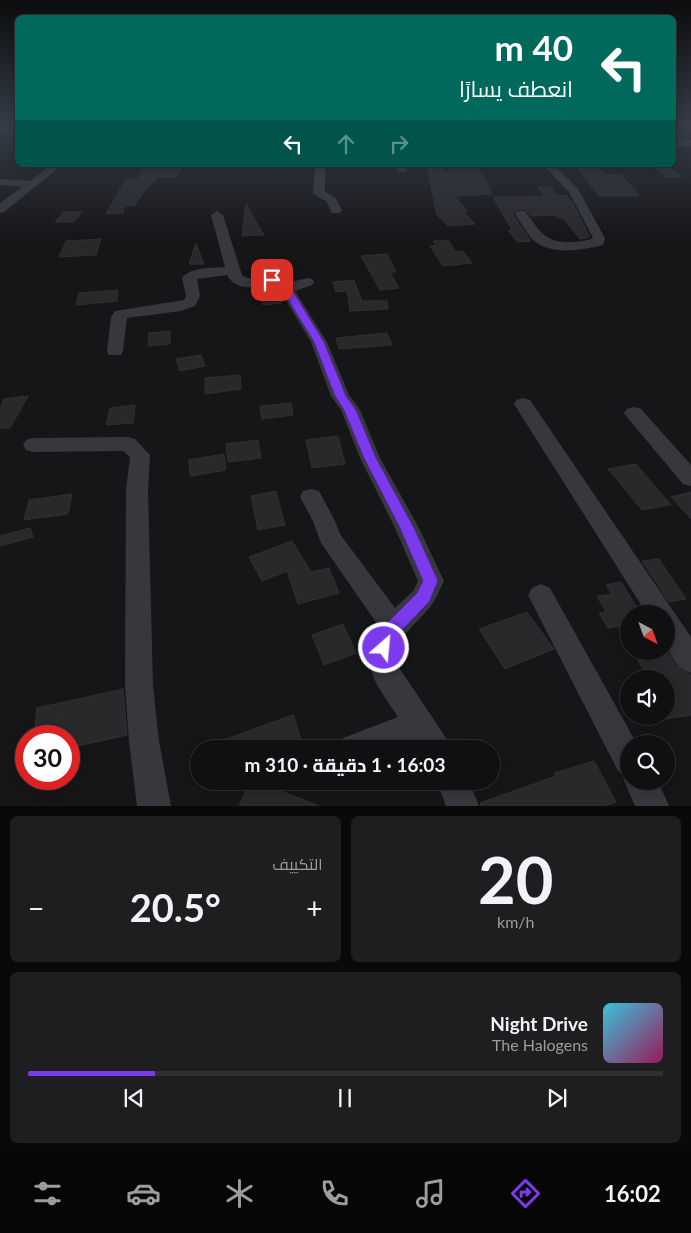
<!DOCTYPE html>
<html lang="ar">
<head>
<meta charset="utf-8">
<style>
	:root { --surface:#101012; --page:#1e1e20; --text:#f1f3f6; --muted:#9c9d9f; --line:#303032; --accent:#7c3aed }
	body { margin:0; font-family:Lato,Cairo,sans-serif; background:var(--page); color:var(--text); direction:rtl; height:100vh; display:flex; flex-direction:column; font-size:19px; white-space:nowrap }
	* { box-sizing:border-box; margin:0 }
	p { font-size:16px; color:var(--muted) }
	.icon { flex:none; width:28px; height:28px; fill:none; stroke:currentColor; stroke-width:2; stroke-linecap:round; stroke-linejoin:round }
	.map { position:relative; height:806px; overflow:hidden; direction:ltr }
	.panel { display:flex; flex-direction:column; gap:10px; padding:10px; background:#09090a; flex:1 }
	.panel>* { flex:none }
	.top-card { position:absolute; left:15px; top:15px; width:661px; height:152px; border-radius:8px; box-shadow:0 2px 12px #0003,0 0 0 1px var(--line); direction:rtl; background:#00695c; color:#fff; overflow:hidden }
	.needle { width:32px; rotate:139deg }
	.controls { position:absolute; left:620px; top:605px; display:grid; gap:10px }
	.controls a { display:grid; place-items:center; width:55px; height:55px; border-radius:50%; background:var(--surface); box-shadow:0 2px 12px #0003,0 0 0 1px var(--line); font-size:25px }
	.speed { position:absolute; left:15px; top:725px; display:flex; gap:10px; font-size:25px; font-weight:700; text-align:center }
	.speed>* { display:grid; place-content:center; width:65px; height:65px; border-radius:50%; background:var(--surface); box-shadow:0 2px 12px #0003,0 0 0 1px var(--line); line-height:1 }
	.speed .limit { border:8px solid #d22; background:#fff; color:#111 }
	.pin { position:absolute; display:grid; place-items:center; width:42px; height:42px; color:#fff; margin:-21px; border-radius:10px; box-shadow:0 2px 8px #0006 }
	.me { position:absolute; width:55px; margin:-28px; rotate:27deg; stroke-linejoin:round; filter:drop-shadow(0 0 4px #0008) }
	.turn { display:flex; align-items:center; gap:18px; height:105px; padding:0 20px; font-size:22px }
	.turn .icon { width:65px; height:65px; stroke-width:2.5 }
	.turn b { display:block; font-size:35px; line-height:42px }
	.lanes { display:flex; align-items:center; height:48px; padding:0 20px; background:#0003; justify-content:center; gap:25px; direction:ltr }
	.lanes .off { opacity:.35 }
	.big { font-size:38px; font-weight:700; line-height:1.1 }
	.panel .card { flex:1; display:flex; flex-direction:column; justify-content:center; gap:8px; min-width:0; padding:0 18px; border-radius:8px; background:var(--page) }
	.panel .dial { align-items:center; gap:0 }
	.dial b { font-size:65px; line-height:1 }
	.song { display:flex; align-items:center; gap:15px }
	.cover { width:60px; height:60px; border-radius:8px; background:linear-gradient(135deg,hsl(190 70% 55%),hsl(330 70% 35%)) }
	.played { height:5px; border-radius:2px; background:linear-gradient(90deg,var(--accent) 20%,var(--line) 20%) }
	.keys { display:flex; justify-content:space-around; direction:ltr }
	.heat { display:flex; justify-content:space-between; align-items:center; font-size:28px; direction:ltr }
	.panel .tiles { flex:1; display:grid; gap:10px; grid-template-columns:1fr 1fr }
	.card:last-child { grid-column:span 2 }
	.trip { position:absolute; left:190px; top:740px; width:310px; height:50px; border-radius:25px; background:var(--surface); box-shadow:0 2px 12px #0003,0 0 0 1px var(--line); font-weight:700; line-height:50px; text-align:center; direction:rtl }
	.menu { display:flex; height:80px; justify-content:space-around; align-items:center; background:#060607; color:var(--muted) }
	.menu .icon { width:35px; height:35px }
	.menu .current { color:var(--accent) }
	.menu b { font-size:22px; color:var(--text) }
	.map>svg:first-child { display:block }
	.building { fill:#29292c; stroke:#303034 }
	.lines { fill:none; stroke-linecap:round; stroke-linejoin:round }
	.minor { fill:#37383d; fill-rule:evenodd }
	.route { fill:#7c3aed; stroke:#51269a }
</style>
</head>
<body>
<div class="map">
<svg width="691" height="806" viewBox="0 0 691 806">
	<rect width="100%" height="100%" fill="#161618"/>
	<path class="building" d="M145,165H182L176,177H158L141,195L135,205L125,206L123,213L106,214L126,179H138Z
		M461,165H474L482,174L492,194L454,196L468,212H464L475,224L448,226L437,215L427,166H441L444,172Z
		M596,165L604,175H621L640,196H599L576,166Z
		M652,165H668L682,177H666Z
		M538,187H551L557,196L566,195L572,202L590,237L580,239L563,218H559L555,215L531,216L525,209H517L513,215L531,241L517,242L508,230H512L493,197L544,196Z
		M246,204L264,235L242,236Z
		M64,212H82L74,222H55Z
		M101,239L96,255L59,257L66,241Z
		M448,240L456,252L463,251L472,263L443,266L430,246L436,245L433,241Z
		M196,243L204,264H189Z
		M387,254L396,272H390L399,288L380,290L361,256Z
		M354,280L362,301H387L388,309L350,311L347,291L336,292L333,282Z
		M273,287V290L278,292L282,303L263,305L259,289Z
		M118,290L117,301L76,305L79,293Z
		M170,331V344L148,346L149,333Z
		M387,333L392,345L339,349L336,338Z
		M201,355L205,366L180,371L176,359Z
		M240,375L241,389L205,394V378Z
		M28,396L10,428H0V410L4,399Z
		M291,403L293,415L262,419L260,406Z
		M135,405L133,423L106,425L110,408Z
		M338,436L345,464L312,468L306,440Z
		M258,440L261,458L228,462L226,444Z
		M224,454L226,470L190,476L189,460Z
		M636,464L671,505L642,510L608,469Z
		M276,491L285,525L258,530L251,496Z
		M691,492V519L671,497Z
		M72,494L68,514L24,520L29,500Z
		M30,528L33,537L0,546V536Z
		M292,541L311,572L329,568L339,593L298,604L287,571L262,581L249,557Z
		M659,559L686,599L669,602L642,561Z
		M621,582L641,614H629V625L608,628L599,613L606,612L597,596L612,594L606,585Z
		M527,612L554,649L505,669L479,629Z
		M343,624L356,653L324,665L312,635Z
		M668,652L675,664L691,675V715L666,719V675L647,678L636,656Z
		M123,689L127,735L69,748V736H34L37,708Z
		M293,715L304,749H203V747Z
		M594,761L616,802L605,806H481L480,803L556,776L554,773Z
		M250,781H256L319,806H239Z"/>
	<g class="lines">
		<path class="minor" d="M0,125H18V130L0,129Z
			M674,140H691V146H674Z
			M51,165H62L4,212L0,213V203L22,187L0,185V179L30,181Z
			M315,165H325V192L335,197L342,210L340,213H332L326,201L313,194Z
			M396,165H406L407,170L406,172H398Z
			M543,165H554L578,189L605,238L603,245C582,250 551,256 533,240C526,233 521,222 515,214L517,211H525C540,232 545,243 573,242C580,241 588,241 593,238L569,192Z
			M217,211L223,215L242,275C257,286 273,268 288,283L307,278L312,279L314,282L312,285L295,291L327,342L349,395L360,410L380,458L419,528L444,581C440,589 436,599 431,606C415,626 389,641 400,669L446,738L450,749H417L413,742L394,749H339L343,738L398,717C386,698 365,674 369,649C370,642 376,634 380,628L321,543L313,521L300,497L303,491L311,489L319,491L335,521L340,534L395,608L414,590L418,581L395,528L360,458L341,410L331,396L311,342L281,292L274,285C259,287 235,292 227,275L197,279L200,296L195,306L181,311L127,318L123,351L121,355H109L107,351L111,317L115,311L184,300L186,296L182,278C190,267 212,268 225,267L211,215Z
			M523,398L530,400L691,637V673C665,663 666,637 666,614H647L514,404L516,400Z
			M634,407L641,409L691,465V486L683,484L627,417L624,413L627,409Z
			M128,437L135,439L150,455L148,490L153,686L159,741L171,806H137L129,741L125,686L126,490L130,457L123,451L33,452L26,450L23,445L26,440L33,438Z
			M541,584L550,588L637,744H629V781H658L669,806H635L624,781L626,775L618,771L528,595L532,588Z
			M437,781H469L479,806H446Z"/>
	</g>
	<linearGradient id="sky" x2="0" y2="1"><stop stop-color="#0c0c0d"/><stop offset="0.53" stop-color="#363c48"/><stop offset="1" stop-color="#363c48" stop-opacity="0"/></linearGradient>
	<rect width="691" height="238" fill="url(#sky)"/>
	<path class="route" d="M269,278L283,280L292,290L324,342L346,396L356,410L376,458L414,528L438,581L429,602L400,632L389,653L384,655L378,653L375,648L388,622L417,593L423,581L400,528L364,458L344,410L335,396L314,342L283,291L277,284L269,282Z"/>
</svg>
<div class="controls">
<a><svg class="needle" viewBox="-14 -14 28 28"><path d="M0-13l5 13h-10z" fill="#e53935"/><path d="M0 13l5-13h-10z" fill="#9c9d9f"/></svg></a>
<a><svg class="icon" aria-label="sound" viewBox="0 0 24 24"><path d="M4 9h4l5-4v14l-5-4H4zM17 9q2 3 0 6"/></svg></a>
<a><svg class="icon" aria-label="search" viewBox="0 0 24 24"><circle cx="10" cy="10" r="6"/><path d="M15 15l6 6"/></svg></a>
</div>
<div class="speed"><div class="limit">30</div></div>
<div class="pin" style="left:272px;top:280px;background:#d93025"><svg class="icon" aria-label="arrive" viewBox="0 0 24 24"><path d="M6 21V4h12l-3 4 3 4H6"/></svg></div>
<svg class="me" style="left:384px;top:648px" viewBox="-20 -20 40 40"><circle r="17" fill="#7c3aed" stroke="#fff" stroke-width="3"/><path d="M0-11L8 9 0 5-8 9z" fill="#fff"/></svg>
<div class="trip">16:03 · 1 دقيقة · 310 m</div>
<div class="top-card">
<div class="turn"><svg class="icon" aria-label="left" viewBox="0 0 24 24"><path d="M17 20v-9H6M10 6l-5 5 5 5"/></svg><div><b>40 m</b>انعطف يسارًا</div></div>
<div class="lanes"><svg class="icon" aria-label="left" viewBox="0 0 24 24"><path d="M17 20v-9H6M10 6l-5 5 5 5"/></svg><svg class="icon off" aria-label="ahead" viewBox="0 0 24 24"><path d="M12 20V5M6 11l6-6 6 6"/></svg><svg class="icon off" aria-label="right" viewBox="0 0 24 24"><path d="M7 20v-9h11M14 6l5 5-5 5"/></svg></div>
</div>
</div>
<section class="panel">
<div class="tiles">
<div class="card dial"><b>20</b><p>km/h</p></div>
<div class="card"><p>التكييف</p>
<div class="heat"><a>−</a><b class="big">20.5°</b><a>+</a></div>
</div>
<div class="card">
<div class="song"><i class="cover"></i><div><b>Night Drive</b><p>The Halogens</p></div></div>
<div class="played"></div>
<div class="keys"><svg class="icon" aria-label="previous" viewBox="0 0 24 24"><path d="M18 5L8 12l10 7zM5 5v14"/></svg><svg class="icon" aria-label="pause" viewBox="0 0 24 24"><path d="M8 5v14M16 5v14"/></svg><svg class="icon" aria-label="next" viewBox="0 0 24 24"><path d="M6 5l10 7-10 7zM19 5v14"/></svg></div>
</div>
</div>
</section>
<nav class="menu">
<b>16:02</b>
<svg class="icon current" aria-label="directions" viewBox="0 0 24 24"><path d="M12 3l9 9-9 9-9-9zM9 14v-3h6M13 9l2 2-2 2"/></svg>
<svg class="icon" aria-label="music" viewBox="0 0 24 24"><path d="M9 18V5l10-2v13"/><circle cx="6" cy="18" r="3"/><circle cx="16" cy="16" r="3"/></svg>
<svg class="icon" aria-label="phone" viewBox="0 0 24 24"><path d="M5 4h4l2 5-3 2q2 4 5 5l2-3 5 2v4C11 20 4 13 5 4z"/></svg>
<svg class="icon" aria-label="climate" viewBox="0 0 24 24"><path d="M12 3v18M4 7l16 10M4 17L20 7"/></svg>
<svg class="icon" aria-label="car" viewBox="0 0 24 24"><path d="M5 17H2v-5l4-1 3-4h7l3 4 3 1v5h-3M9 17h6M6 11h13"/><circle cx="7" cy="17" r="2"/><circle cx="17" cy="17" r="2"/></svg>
<svg class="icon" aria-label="filters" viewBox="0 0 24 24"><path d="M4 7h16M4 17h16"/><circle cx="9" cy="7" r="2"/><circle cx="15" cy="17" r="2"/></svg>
</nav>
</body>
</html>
